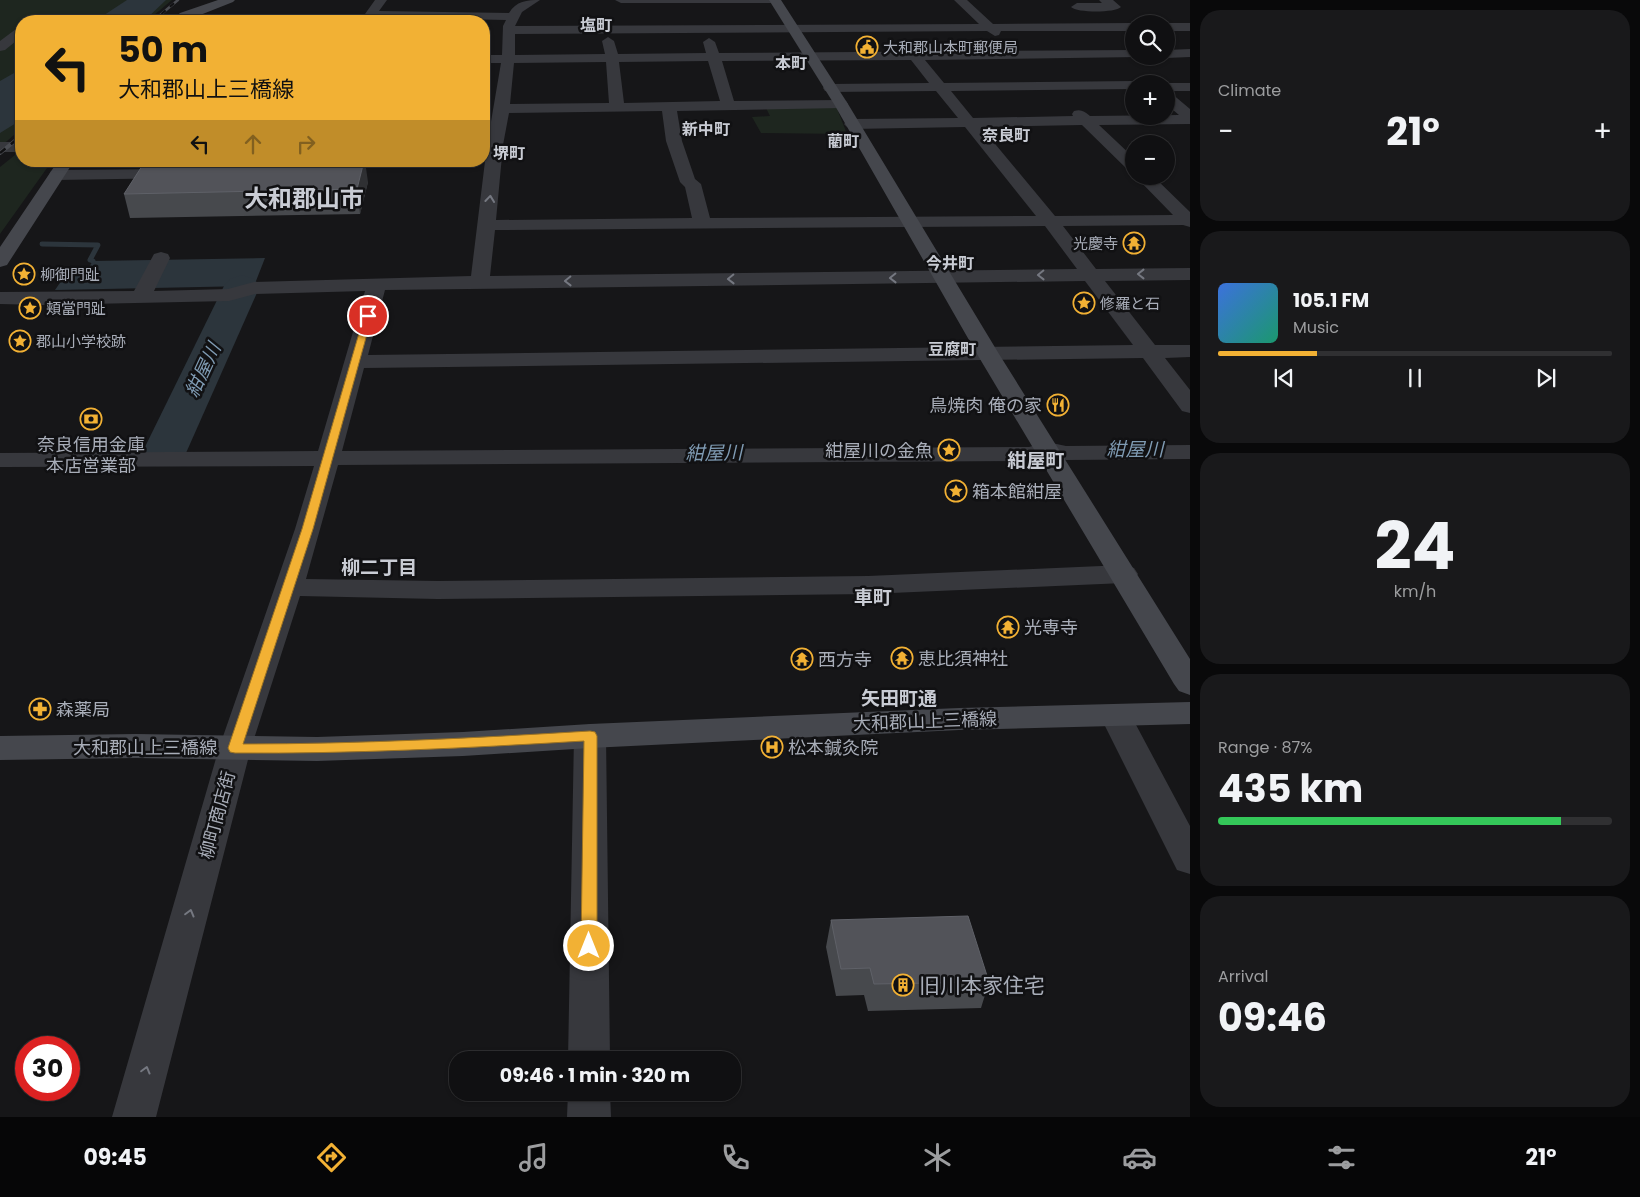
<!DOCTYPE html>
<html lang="en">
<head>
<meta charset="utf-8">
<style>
	:root { --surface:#101012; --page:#19191b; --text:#f1f3f6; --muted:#9c9d9f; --line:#303032; --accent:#f2b134 }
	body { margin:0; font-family:Poppins,"Noto Sans JP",sans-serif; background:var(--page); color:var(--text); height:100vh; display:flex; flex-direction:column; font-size:19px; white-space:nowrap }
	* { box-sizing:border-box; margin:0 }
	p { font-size:16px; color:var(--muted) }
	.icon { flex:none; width:28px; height:28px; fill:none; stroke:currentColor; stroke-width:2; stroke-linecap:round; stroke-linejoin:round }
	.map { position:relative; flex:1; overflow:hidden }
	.details { display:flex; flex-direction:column; gap:10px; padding:10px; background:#09090a; width:450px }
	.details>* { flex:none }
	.top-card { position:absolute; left:15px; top:15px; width:475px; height:152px; border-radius:20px; box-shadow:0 1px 4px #0004,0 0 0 1px var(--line); background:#f2b134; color:#111; overflow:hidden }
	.tools { position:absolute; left:1125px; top:15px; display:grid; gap:10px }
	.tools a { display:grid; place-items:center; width:50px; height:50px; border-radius:50%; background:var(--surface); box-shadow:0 1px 4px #0004,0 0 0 1px var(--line); font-size:25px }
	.speed { position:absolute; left:15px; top:1036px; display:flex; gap:10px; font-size:25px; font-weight:700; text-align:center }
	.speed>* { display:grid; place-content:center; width:65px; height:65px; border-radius:50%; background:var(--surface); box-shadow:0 1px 4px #0004,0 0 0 1px var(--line); line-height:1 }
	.speed .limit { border:8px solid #d22; background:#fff; color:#111 }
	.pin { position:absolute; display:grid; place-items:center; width:42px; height:42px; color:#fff; margin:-21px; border:2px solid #fff; border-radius:50%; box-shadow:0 1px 5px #0007 }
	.me { position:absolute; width:55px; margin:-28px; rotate:0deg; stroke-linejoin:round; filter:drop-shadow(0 0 4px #0008) }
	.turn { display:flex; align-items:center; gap:18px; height:105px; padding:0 20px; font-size:22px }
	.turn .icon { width:65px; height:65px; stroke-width:2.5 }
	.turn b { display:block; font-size:35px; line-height:42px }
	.lanes { display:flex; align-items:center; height:48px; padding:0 20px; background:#0003; justify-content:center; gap:25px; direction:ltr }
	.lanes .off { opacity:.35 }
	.big { font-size:38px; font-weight:700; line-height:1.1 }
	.details .tile { flex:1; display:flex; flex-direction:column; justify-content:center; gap:8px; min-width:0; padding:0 18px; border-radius:20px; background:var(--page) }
	.details .dial { align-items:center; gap:0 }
	.dial b { font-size:65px; line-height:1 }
	.song { display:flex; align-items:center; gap:15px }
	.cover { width:60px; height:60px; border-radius:8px; background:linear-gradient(135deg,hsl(220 70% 55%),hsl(160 70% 35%)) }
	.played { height:5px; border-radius:2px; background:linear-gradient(90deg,var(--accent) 25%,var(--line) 25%) }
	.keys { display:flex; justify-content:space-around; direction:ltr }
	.heat { display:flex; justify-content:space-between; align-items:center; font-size:28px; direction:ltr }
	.charge { height:8px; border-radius:4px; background:linear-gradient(90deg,#34c759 87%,var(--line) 0) }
	.trip { position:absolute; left:449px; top:1051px; width:292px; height:50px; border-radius:20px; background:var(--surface); box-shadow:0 1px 4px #0004,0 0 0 1px var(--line); font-weight:700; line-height:50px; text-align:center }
	.menu { display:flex; height:80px; justify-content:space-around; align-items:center; background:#060607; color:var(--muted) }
	.menu .icon { width:35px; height:35px }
	.menu .on { color:var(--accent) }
	.menu b { font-size:22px; color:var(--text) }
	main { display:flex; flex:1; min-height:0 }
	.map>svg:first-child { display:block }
	.green { fill:#1e261f }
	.water { fill:#2c353c }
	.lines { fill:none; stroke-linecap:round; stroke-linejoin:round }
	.stream { stroke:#2c353c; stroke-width:5 }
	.river { fill:#2c353c; fill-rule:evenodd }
	.street { fill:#37383d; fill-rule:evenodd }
	.secondary { fill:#45474d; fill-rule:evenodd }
	.rail-far1-casing { stroke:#4a4c52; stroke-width:2.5 }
	.rail-casing { stroke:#4a4c52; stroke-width:4 }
	.rail-far1 { stroke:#111113; stroke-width:2; stroke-dasharray:5.5; stroke-linecap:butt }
	.rail { stroke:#111113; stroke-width:2.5; stroke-dasharray:7; stroke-linecap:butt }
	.wall { fill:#47494d }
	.shaded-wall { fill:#2f3033 }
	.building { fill:#525359; stroke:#5f6168 }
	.oneway { stroke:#757881 }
	.route { fill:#f2b134; stroke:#9d7322 }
	.labels { text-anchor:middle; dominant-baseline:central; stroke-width:5; stroke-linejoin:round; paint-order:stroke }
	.far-poi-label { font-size:15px; fill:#a8adb8; stroke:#111113; text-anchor:start }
	.far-neighbourhood-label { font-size:16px; font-weight:bold; fill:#c9ccd4; stroke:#111113 }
	.poi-label { font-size:18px; fill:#a8adb8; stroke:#111113; text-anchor:start }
	.street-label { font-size:18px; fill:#a8adb8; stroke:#111113 }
	.water-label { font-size:19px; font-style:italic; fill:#7f9bb3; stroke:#111113 }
	.neighbourhood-label { font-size:19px; font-weight:bold; fill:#c9ccd4; stroke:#111113 }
	.near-poi-label { font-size:21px; fill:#a8adb8; stroke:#111113; text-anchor:start }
	.far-town-label { font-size:24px; font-weight:bold; fill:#c9ccd4; stroke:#111113 }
</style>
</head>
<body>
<main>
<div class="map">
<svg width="1190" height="1117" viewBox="0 0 1190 1117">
	<rect width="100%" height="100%" fill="#161618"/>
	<path class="green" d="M0,0H172L147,21H21V129L0,147Z
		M836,106L847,134L761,133L752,117L770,116L766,108Z
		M15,155H21V161H52L0,234V167Z"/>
	<path class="water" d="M127,0H166L144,21H95Z
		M21,69V120L0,133V81Z
		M265,258L256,281L249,286L55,290L66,274H84L93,261Z"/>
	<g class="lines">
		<path class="stream" d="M42,244L98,245L90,260L93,261"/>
		<path class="river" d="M242,275L254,279L260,286L186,453L179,462L164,466L149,462L142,453L224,286L230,279Z"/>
		<path class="street" d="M375,0H387L379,11L509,13C516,1 527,0 540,0L522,12L515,26L979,24L954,0H967L993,24L1134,23L1136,24H1134V31H1001L999,35L995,36L987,31L515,34V55L605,54L602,41L608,37L614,41L618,54L706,53L703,42L709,38L715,42L719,53L1134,50V56L1139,57L925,60L944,83L1134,81L1140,84H1134V89L951,91L973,118L1073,116L1072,114L1074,111C1081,109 1084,111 1090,116L1179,115L1166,104V92L1171,93L1190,109V124L1099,125L1134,158V172L1128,170L1082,125L981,127L1055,216L1173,215L1135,176H1153L1190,212V227L1183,225L1063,226L1096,269L1190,268V280L1105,281L1155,345H1190V357L1165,358L1190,390V413L1182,411L1143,358L364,368L342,451L1029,447L1047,442L1066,446L1190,445V459L1066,460L1048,456L1030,461L338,465L306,579L438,581L868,576L1124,565L1134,568L1138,574L1134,580L1124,583L868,594L438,599L300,596L251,748L156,1117H112L219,748L295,529L314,466L0,467V453L318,451L365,291L255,294L229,301L42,305L0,304V292L134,291L154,254L161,252L168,254L170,258L154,291L228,289L254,282L471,276L487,145L501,63H484V55H502L503,26L506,20L367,17L365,14ZM911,60L929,83L830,84L825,85L823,88L825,91L830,92L936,91L958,118L852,119L847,121L844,124L847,127L852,129L965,127L1036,216L710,218L701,184L695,179L682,141L677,111L841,108L846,107L848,104L846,101L841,100L734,101L722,61ZM708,61L720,101L624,103L619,62ZM606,62L609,103L510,104L514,63ZM662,111L666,141L680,182L685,187L692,218L496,220L503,145L509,113ZM1045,226L1077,269L490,276L495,230ZM1085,281L1133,345L368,355L385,290Z
			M615,0H781L775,3H621Z
			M1099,0H1113L1121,7C1115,13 1077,13 1071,7L1077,3H1102Z
			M1166,23H1190V31H1166V24H1164Z
			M16,29H21V37L5,50L0,51V41Z
			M1190,49V57L1166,58L1161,56H1166V50Z
			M1166,83H1190V91H1166V84H1162Z
			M0,142H21V152H0Z
			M173,169L179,170L181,174L179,178L57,180L51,179L49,175L51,171L57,170Z
			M1116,705L1127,708L1190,826V874L1177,870L1100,716L1105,708Z
			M590,724L602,728L606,736L610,1060H568L574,736L578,728Z
			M568,1092H610L611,1117H567Z"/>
		<path class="secondary" d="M218,0H235L233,2L185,21H171L180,13Z
			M769,0H781L848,104L999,354L1190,659V695L1179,691L1174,684L977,354L834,104Z
			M58,161H74L7,265L0,267V247Z
			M1190,702V724L959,730L590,748L463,756L317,761L136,758L0,760V736L136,734L317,737L463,732L590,724L959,708Z"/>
		<g class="rail-far1-casing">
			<path id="rail-far1" d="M153,21L178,0"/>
		</g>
		<g class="rail-casing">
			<path id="rail" d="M0,153L21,136"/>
		</g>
		<use href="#rail-far1" class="rail-far1"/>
		<use href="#rail" class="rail"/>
	</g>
	<path class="wall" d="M368,182L360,214L130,218L124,194Z
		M831,920L989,982L981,1008L868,1011L864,995L836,996L826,947Z"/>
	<path class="shaded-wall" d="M364,161H365L368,182L360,214L357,189Z"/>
	<path class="building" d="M224,161H364L357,189L124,194L144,163Z
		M968,916L989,982L874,984L870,968L841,969L831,920Z"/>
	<defs><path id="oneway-chevron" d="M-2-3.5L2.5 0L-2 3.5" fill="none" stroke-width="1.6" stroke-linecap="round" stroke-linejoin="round" transform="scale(1.25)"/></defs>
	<g class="oneway">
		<use href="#oneway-chevron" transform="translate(490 199) rotate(-84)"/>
		<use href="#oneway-chevron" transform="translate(1141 274) rotate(180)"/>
		<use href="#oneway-chevron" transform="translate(1041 275) rotate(179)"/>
		<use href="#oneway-chevron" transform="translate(893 278) rotate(179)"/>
		<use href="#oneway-chevron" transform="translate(731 279) rotate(179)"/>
		<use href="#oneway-chevron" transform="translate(568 281) rotate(179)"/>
		<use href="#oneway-chevron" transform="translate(190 913) rotate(-75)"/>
		<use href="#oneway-chevron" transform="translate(146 1070) rotate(-75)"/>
	</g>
	<path class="route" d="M368,313L372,316L313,529L243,744C359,744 475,738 590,731L595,732L597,736V946L595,950L589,952L584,950L581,946L584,741C467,748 351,754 235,753L230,752L228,748L302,529L364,316Z"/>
	<defs>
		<g id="civic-ring" transform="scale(1.125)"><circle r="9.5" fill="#111113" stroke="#f2b134" stroke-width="1.5"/><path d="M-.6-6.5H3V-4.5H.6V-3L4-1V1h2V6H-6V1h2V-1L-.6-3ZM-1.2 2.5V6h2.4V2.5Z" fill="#f2b134"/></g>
		<g id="temple-ring" transform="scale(1.125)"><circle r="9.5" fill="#111113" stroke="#f2b134" stroke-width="1.5"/><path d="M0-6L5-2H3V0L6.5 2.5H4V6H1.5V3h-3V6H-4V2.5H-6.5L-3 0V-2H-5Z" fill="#f2b134"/></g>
		<g id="sight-ring" transform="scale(1.125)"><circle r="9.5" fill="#111113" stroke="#f2b134" stroke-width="1.5"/><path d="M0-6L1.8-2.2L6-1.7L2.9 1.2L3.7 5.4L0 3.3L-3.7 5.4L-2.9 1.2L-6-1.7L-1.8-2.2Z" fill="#f2b134"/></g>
		<g id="restaurant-ring" transform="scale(1.125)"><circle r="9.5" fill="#111113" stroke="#f2b134" stroke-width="1.5"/><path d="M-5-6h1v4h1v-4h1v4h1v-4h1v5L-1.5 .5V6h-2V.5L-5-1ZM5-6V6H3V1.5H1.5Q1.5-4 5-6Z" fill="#f2b134"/></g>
		<g id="bank-ring" transform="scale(1.125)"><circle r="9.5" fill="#111113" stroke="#f2b134" stroke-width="1.5"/><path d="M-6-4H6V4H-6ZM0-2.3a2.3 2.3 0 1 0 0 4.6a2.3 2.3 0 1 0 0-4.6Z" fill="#f2b134"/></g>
		<g id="pharmacy-ring" transform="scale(1.125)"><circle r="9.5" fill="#111113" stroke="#f2b134" stroke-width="1.5"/><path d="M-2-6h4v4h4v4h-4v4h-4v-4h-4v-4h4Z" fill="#f2b134"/></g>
		<g id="hospital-ring" transform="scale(1.125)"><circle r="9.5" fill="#111113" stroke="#f2b134" stroke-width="1.5"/><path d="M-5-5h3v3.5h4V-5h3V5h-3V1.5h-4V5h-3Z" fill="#f2b134"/></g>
		<g id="building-ring" transform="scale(1.125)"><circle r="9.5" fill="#111113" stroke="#f2b134" stroke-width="1.5"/><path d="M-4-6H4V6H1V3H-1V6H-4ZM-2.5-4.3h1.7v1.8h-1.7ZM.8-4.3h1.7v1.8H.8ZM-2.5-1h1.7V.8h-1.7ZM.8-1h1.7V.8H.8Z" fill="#f2b134"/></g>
	</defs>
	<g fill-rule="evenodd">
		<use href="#civic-ring" x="867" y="47"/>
		<use href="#temple-ring" x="1134" y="243"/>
		<use href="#sight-ring" x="24" y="274"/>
		<use href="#sight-ring" x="1084" y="303"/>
		<use href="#sight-ring" x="30" y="308"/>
		<use href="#sight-ring" x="20" y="341"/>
		<use href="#restaurant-ring" x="1058" y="405"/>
		<use href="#bank-ring" x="91" y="419"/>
		<use href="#sight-ring" x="949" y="450"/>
		<use href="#sight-ring" x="956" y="491"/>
		<use href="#temple-ring" x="1008" y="627"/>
		<use href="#temple-ring" x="902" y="658"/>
		<use href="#temple-ring" x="802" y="659"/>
		<use href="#pharmacy-ring" x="40" y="709"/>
		<use href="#hospital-ring" x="772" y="747"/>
		<use href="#building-ring" x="903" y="985"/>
	</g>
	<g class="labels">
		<g class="far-poi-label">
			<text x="883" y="47">大和郡山本町郵便局</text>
			<text x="1118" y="243" text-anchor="end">光慶寺</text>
			<text x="40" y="274">柳御門趾</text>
			<text x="1100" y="303">修羅と石</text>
			<text x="46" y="308">頬當門趾</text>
			<text x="36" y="341">郡山小学校跡</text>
		</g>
		<g class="far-neighbourhood-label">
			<text x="596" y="25">塩町</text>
			<text x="791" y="63">本町</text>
			<text x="706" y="129">新中町</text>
			<text x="1006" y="135">奈良町</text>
			<text x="843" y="141">藺町</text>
			<text x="509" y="153">堺町</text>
			<text x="950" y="263">今井町</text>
			<text x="952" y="349">豆腐町</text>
		</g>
		<g class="poi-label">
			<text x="1042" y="405" text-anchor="end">鳥焼肉 俺の家</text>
			<text x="91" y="444" text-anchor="middle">奈良信用金庫<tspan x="91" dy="21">本店営業部</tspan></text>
			<text x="933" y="450" text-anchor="end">紺屋川の金魚</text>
			<text x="972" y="491">箱本館紺屋</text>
			<text x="1024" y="627">光専寺</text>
			<text x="918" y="658">恵比須神社</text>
			<text x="818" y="659">西方寺</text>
			<text x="56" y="709">森薬局</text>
			<text x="788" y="747">松本鍼灸院</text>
		</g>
		<g class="street-label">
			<text transform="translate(925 721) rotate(-2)">大和郡山上三橋線</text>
			<text x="145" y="747">大和郡山上三橋線</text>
			<text transform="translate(217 815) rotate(-75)">柳町商店街</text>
		</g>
		<g class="water-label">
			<text transform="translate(203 370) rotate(-65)">紺屋川</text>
			<text x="1135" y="449">紺屋川</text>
			<text transform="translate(714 453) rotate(-1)">紺屋川</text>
		</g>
		<g class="neighbourhood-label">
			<text x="1036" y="460">紺屋町</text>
			<text x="379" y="567">柳二丁目</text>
			<text x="873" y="597">車町</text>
			<text x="899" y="698">矢田町通</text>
		</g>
		<g class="near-poi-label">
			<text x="919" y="985">旧川本家住宅</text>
		</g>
		<g class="far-town-label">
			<text x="304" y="198">大和郡山市</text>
		</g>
	</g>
</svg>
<div class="tools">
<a><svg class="icon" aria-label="search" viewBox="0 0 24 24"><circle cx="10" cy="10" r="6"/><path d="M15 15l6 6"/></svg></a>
<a>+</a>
<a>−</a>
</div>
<div class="speed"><div class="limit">30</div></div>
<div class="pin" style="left:368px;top:316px;background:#d93025"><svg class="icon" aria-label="arrive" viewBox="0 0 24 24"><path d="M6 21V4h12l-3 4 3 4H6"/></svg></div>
<svg class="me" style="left:589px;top:946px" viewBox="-20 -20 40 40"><circle r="17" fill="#f2b134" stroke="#fff" stroke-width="3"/><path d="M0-11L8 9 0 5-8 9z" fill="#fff"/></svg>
<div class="trip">09:46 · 1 min · 320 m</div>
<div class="top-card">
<div class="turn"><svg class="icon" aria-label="left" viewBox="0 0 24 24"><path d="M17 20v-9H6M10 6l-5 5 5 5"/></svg><div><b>50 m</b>大和郡山上三橋線</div></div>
<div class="lanes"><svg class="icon" aria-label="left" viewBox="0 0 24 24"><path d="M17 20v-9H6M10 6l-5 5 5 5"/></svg><svg class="icon off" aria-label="ahead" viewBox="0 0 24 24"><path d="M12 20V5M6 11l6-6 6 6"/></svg><svg class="icon off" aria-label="right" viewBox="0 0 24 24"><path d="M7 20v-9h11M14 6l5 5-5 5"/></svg></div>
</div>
</div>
<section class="details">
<div class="tile"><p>Climate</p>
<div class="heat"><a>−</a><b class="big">21°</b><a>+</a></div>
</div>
<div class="tile">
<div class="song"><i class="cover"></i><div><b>105.1 FM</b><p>Music</p></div></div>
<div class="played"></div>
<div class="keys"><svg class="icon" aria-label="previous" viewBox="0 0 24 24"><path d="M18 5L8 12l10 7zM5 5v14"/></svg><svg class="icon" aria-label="pause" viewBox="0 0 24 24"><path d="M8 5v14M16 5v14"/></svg><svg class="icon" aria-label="next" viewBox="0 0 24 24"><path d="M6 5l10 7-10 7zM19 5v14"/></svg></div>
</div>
<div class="tile dial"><b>24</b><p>km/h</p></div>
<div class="tile"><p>Range · 87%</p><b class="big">435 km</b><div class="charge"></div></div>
<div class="tile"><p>Arrival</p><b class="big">09:46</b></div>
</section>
</main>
<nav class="menu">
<b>09:45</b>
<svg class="icon on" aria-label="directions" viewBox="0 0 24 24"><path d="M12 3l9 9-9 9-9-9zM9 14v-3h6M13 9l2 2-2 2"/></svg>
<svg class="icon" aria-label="music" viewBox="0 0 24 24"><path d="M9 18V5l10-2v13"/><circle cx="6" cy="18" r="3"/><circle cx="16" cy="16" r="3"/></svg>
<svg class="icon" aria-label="phone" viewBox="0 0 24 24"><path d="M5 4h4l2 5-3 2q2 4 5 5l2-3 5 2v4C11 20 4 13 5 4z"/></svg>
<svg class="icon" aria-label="climate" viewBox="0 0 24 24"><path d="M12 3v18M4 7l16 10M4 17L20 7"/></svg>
<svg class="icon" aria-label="car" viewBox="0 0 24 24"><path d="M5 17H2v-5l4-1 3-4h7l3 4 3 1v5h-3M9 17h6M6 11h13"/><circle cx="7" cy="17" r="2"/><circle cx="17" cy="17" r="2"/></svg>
<svg class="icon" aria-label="filters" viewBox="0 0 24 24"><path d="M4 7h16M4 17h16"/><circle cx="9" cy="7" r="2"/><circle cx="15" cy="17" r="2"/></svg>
<b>21°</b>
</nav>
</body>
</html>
